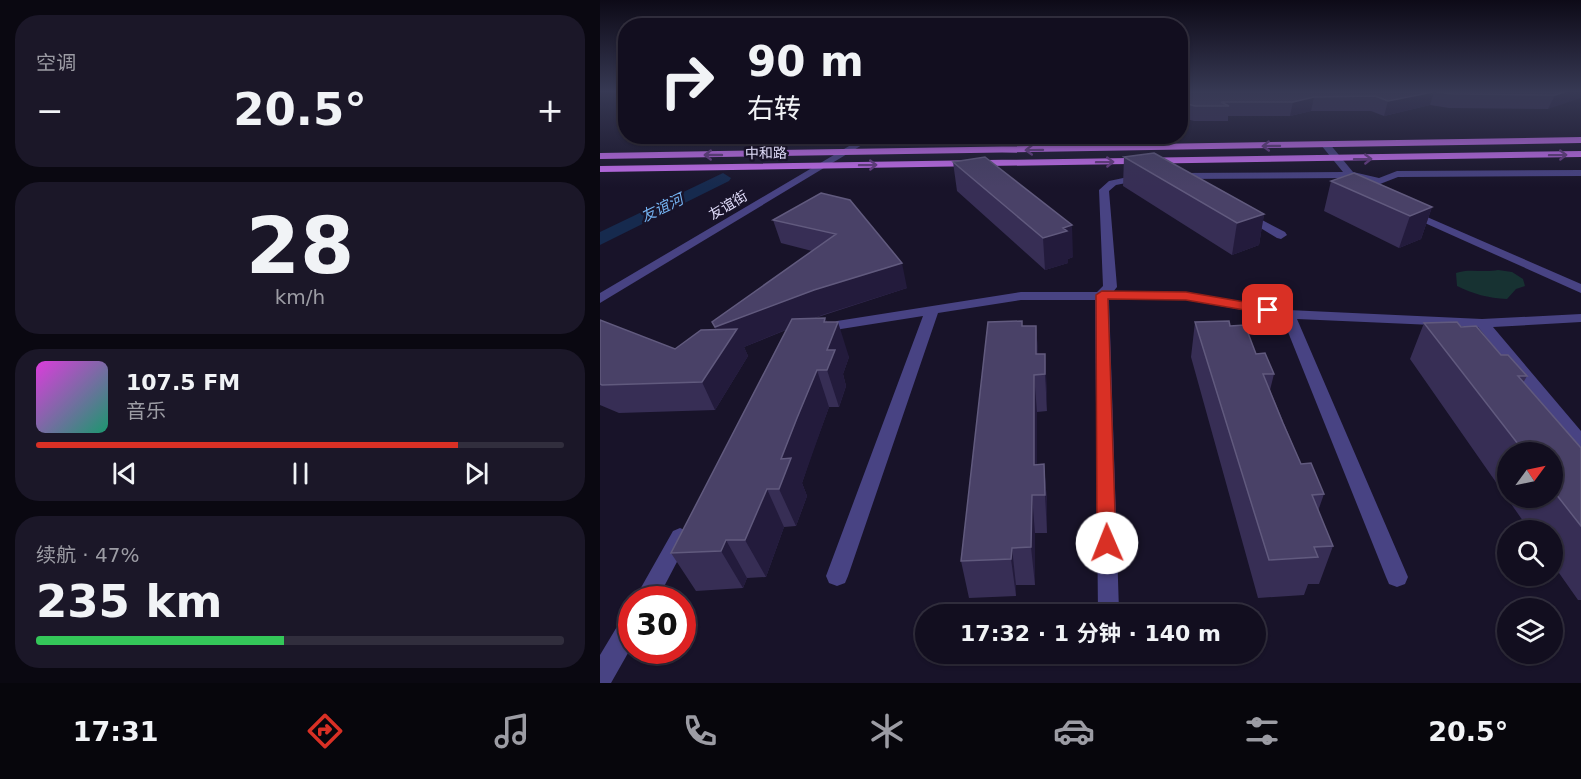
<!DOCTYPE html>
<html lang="zh">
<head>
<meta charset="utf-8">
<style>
	:root { --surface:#120e1f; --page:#1b1728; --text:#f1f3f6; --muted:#9c9ca4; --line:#312e3d; --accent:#d93025 }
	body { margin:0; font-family:"DejaVu Sans","Noto Sans SC",sans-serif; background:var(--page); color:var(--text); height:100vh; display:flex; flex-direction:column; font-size:22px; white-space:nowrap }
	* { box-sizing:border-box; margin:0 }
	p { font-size:20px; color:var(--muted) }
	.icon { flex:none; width:33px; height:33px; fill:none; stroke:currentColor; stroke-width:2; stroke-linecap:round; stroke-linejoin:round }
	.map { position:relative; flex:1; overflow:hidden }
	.panel { display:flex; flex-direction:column; gap:15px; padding:15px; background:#0a0811; width:600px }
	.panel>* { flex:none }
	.guide { position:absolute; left:18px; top:18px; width:570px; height:126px; border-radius:24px; box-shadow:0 2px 4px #0004,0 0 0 2px var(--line); background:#120e1f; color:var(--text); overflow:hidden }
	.needle { width:39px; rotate:57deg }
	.buttons { position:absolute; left:897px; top:442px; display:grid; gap:12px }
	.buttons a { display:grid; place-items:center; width:66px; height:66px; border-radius:50%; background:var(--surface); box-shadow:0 2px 4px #0004,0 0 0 2px var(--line); font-size:30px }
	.speed { position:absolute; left:18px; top:586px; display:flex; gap:12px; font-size:30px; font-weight:700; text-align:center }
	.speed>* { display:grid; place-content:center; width:78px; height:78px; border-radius:50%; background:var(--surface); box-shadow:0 2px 4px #0004,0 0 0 2px var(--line); line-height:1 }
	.speed .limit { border:9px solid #d22; background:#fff; color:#111 }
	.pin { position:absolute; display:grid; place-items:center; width:51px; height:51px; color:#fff; margin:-26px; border-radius:12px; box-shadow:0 3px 9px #0006 }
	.me { position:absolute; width:66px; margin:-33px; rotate:359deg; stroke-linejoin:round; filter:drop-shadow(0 0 4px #0008) }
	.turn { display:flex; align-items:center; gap:21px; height:126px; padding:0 30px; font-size:27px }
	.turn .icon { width:78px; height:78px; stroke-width:2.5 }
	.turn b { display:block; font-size:42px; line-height:51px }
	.big { font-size:45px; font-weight:700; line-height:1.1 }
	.panel .tile { flex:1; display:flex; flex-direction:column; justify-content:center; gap:9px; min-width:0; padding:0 21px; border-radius:24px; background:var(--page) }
	.panel .dial { align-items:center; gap:0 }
	.dial b { font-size:78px; line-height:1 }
	.song { display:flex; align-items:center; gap:18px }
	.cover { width:72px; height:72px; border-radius:9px; background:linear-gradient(135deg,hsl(300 70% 55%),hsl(160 70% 35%)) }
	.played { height:6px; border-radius:3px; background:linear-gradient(90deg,var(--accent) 80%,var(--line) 80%) }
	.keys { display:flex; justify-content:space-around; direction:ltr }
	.heat { display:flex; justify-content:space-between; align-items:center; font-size:33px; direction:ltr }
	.charge { height:9px; border-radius:4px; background:linear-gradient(90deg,#34c759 47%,var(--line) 0) }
	.trip { position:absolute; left:315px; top:604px; width:351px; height:60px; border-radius:30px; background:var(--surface); box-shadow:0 2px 4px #0004,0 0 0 2px var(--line); font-weight:700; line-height:60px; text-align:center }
	.tab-bar { display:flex; height:96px; justify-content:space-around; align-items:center; background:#07060c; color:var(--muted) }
	.tab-bar .icon { width:42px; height:42px }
	.tab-bar .current { color:var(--accent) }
	.tab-bar b { font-size:27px; color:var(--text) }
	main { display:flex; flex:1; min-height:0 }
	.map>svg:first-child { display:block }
	.green { fill:#173232 }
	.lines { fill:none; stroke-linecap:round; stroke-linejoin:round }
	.canal { fill:#162a4e; fill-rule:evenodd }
	.minor { fill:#484383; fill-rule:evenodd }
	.major { fill:#c76ff2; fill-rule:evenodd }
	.wall { fill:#372e55; fill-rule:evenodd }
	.shaded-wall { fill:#231b3c }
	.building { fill:#494167; stroke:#615a7e; stroke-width:1.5 }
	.oneway { stroke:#673c83 }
	.route { fill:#d93025; stroke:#8d1f18; stroke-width:1.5 }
	.labels { text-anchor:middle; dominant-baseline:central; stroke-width:5; stroke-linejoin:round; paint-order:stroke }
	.far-street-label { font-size:14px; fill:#e2defc; stroke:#181329 }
	.far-water-label { font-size:15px; font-style:italic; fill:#75b3f2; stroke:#181329 }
</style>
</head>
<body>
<main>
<section class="panel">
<div class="tile"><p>空调</p>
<div class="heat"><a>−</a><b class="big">20.5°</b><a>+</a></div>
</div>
<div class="tile dial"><b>28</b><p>km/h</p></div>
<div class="tile">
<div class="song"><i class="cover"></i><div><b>107.5 FM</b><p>音乐</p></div></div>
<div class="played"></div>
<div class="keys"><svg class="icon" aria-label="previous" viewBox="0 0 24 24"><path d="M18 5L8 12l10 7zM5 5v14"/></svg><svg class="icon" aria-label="pause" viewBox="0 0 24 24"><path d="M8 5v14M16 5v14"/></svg><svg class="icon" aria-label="next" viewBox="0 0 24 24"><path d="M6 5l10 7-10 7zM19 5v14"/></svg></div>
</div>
<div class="tile"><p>续航 · 47%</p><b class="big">235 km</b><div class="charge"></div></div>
</section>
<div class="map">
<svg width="981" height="683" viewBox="0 0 981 683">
	<rect width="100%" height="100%" fill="#181329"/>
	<path class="green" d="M898,270L912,272L923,279L925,286L916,289L907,299C888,298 873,294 857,286L856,273C869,268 884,273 898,270Z"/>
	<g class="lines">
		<path class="canal" d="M197,136H213L203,142L198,141Z
			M123,173L131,178L129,181L0,245V232Z"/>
		<path class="minor" d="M266,136H277L0,303V293Z
			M723,143H729L753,172L779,178L797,171L981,170V176L798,177L780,184L759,180V183L755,184L747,178L578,179L573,176L578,173L743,172L721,145Z
			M542,174L546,175V179L516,185L509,191L517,287L513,292H586L688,310L882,319L981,314V322L893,327L981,431V450L975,448L878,327L697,319L808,577L805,584L797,587L789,584L786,577L682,317L586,300H509L519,611L518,615H498L495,300H421L338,313L248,576L245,583L237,586L229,583L226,576L323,316L241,329L222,337L215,333L237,321L421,292H497L503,286L499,190L509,181Z
			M811,210L981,284V293L807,215V211Z
			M645,211L685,232L687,235L681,239L677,238L641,216L639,214Z
			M80,528L87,531L90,537L57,600H34L73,531Z
			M32,612V646L11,683H0V655L24,615Z"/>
		<path class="major" d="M981,137V143L0,159V153Z
			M981,151V157L0,172V166Z"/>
	</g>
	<path class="wall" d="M580,92H981L948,109L849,108L830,105L784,116L771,111H711L690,116H628V121H594L580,117Z
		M524,157L664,214L659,245L632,255L523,186Z
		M353,162L473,257L468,259V263L445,270L357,191Z
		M731,181L832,207L821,239L799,248L724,211Z
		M221,193L307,288L215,318H225L227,322L249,357L243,374L246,386L239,407H229L211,456L202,483L207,496L196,526L184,527L166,577L147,578L143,588L96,591L71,553L186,330L144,347L148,356L115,410L19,413L0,405V320L75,349L116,330L112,322L212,251L181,243L173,220Z
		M595,322L630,326L674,374L670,390L701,464L724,494L718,511L733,546L719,584H708L704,595L658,598L591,357Z
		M824,323L861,327L927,376L923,383L981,448V600H978L952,563V531H930L810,359ZM908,453H952V498H908Z
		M423,326H436L438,354H445L447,411L437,412V464H444L447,502V533H435V585H416V596L369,598L361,561Z"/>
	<path class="shaded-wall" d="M834,92L830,105L784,116L788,101Z
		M965,92H981V98L948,109L955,95Z
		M714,97L711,111L690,116L693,102Z
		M832,207L821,239L799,248L810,216Z
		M664,214L659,245L632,255L637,223Z
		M472,225L473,257L468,259V263L445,270L443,238L463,228Z
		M302,263L307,288L222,315L144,347L148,356L115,410L102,382L124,348L115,327L214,290Z
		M225,318L232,338L238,322L249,357L243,374L246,386L239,407L227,370V350L224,322Z
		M436,326L439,361L436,354Z
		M445,354L447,390V411L445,374Z
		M217,370L229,407L202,483L207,496L196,526L179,489L181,459Z
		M434,375L437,412V495L434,465Z
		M444,464L447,502V533L445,495Z
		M167,489L184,527L166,577L145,540Z
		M432,495L435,533V585L431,547Z
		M126,540L147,578L143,588L121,551Z
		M412,548L416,585V596L411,559Z"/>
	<path class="building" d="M580,92H833L788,101L775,96L714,97L693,102H621L629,106H595L580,102Z
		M836,92H965L955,95L853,94Z
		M554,153L664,214L637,223L524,157Z
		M385,157L472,225L463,228L467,231L443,238L353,162Z
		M754,173L832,207L810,216L731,181Z
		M221,193L250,200L302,263L214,290L115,327L112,322L236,234L173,220Z
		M225,318L224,322H238L227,350H235L227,370H217L197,418L181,459L191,458L179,489H167L145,540H126L121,551L71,553L192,319Z
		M0,320L75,349L101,330L137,329L102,382L2,385L0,384Z
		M422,321V326H436V354H445V374L434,375V465L444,464L445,495H432L431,547L412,548L411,559L361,561L388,322Z
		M629,321L630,326L645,325L656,354L665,353L674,374H663L683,423L701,464L711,463L724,494L712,495L733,546L714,547L718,557L669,560L595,322Z
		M857,322L861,327L876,326L901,355H908L927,376H918L981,448V526L952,489V453H925L824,323Z"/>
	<defs><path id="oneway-shaft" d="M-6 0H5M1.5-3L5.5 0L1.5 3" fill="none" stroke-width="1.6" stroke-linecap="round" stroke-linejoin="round" transform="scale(1.5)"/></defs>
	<g class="oneway">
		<use href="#oneway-shaft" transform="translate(671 146) rotate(179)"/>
		<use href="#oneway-shaft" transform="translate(434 150) rotate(179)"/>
		<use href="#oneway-shaft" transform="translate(113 155) rotate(180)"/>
		<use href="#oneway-shaft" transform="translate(958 155) rotate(-1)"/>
		<use href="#oneway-shaft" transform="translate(763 159) rotate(-1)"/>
		<use href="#oneway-shaft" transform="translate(505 162) rotate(-1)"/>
		<use href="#oneway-shaft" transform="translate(268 165) rotate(-1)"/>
	</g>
	<linearGradient id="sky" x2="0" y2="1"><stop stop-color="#0d0a17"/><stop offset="0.49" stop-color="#373954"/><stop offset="1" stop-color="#373954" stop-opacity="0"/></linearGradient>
	<rect width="981" height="187" fill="url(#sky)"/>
	<path class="route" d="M502,291L586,292L668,306L674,310L668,314L586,300L508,299L516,543L513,549L507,551L500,549L497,543L496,295Z"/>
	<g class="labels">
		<g class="far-street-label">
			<text transform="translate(166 153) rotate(-1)">中和路</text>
			<text transform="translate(128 205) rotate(-31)">友谊街</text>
		</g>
		<g class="far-water-label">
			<text transform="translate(62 208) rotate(-26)">友谊河</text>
		</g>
	</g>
</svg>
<div class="buttons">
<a><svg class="needle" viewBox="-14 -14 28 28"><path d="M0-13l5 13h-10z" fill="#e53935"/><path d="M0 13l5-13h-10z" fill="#9c9ca4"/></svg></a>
<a><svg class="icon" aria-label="search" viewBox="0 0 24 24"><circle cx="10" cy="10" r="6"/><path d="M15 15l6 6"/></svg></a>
<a><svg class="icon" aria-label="layers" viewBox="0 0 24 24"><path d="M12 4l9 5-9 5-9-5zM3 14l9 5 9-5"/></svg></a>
</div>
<div class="speed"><div class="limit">30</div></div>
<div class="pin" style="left:668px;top:310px;background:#d93025"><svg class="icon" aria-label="arrive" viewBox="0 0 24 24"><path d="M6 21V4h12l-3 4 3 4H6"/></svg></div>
<svg class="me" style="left:507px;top:543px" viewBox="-20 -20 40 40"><circle r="19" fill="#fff"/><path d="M0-13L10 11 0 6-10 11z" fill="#d93025"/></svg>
<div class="trip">17:32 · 1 分钟 · 140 m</div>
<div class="guide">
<div class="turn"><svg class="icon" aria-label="right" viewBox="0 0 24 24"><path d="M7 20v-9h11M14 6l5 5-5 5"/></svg><div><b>90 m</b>右转</div></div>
</div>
</div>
</main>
<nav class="tab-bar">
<b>17:31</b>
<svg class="icon current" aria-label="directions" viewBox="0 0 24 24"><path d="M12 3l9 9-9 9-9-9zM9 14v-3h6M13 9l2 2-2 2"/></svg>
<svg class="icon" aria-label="music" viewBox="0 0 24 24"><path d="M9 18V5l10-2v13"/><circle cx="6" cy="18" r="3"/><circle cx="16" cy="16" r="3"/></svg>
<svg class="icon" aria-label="phone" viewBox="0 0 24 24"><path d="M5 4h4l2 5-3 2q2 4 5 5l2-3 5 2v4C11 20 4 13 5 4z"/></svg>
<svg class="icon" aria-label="climate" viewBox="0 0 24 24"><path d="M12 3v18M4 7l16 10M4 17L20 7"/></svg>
<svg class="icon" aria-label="car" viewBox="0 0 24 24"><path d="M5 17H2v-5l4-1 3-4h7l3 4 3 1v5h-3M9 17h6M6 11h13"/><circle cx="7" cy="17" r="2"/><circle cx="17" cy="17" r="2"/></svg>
<svg class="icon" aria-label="filters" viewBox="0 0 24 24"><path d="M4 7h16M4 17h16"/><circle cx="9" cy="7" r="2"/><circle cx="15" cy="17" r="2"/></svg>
<b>20.5°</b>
</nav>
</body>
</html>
